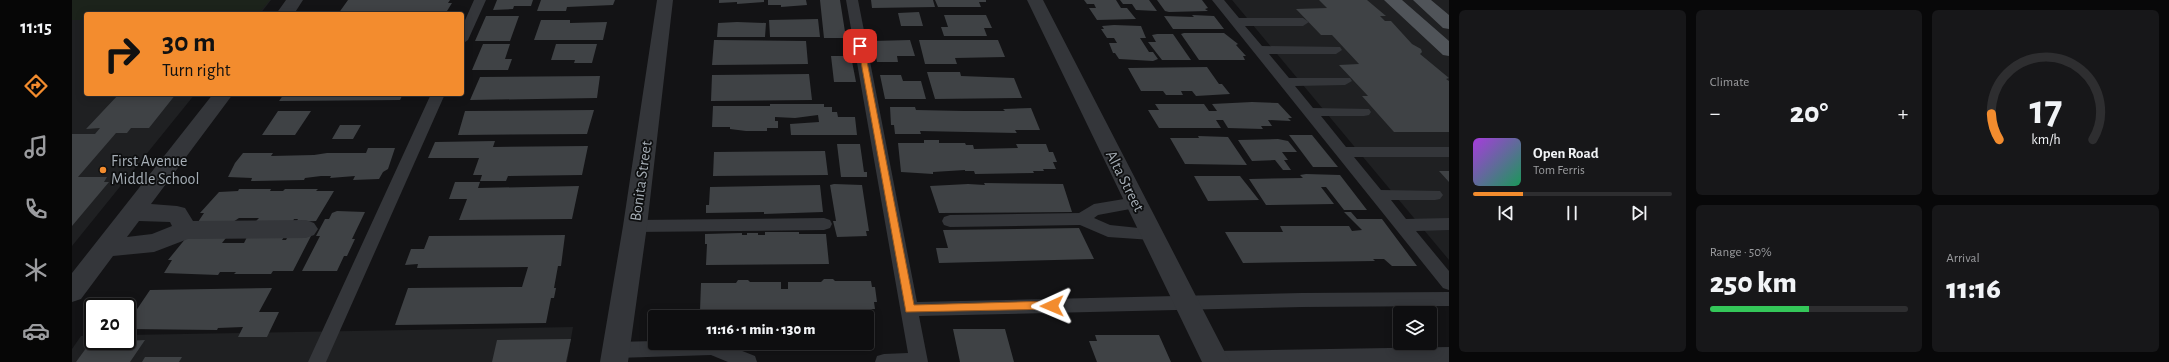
<!DOCTYPE html>
<html lang="en">
<head>
<meta charset="utf-8">
<style>
	:root { --surface:#0e0e10; --page:#171719; --text:#f1f3f6; --muted:#9b9c9f; --line:#2e2e30; --accent:#f38c2e }
	body { margin:0; font-family:"Alegreya Sans",sans-serif; background:var(--page); color:var(--text); height:100vh; display:flex; flex-direction:column; font-size:15px; white-space:nowrap }
	* { box-sizing:border-box; margin:0 }
	p { font-size:13px; color:var(--muted) }
	.icon { flex:none; width:22px; height:22px; fill:none; stroke:currentColor; stroke-width:2; stroke-linecap:round; stroke-linejoin:round }
	.map { position:relative; flex:1; overflow:hidden }
	.side { display:flex; flex-direction:column; gap:10px; padding:10px; background:#080809; width:720px }
	.side>* { flex:none }
	.top-card { position:absolute; left:12px; top:12px; width:380px; height:84px; border-radius:4px; box-shadow:0 2px 10px #0003,0 0 0 1px var(--line); background:#f38c2e; color:#111; overflow:hidden }
	.buttons { position:absolute; left:1321px; top:306px; display:grid; gap:8px }
	.buttons a { display:grid; place-items:center; width:44px; height:44px; border-radius:4px; background:var(--surface); box-shadow:0 2px 10px #0003,0 0 0 1px var(--line); font-size:20px }
	.speed { position:absolute; left:12px; top:298px; display:flex; gap:8px; font-size:20px; font-weight:700; text-align:center }
	.speed>* { display:grid; place-content:center; width:52px; height:52px; border-radius:50%; background:var(--surface); box-shadow:0 2px 10px #0003,0 0 0 1px var(--line); line-height:1 }
	.speed .limit { border:2px solid #111; border-radius:6px; background:#fff; color:#111 }
	.pin { position:absolute; display:grid; place-items:center; width:34px; height:34px; color:#fff; margin:-17px; border-radius:8px; box-shadow:0 2px 6px #0006 }
	.me { position:absolute; width:44px; margin:-22px; rotate:269deg; stroke-linejoin:round; filter:drop-shadow(0 0 3px #0008) }
	.turn { display:flex; align-items:center; gap:14px; height:84px; padding:0 12px; font-size:18px }
	.turn .icon { width:52px; height:52px; stroke-width:2.5 }
	.turn b { display:block; font-size:28px; line-height:34px }
	.big { font-size:30px; font-weight:800; line-height:1.1 }
	.side .card { flex:1; display:flex; flex-direction:column; justify-content:center; gap:6px; min-width:0; padding:0 14px; border-radius:6px; background:var(--page) }
	.side .dial { align-items:center; gap:0 }
	.dial svg { height:104px; overflow:visible; fill:none; stroke:var(--line); stroke-width:7; stroke-linecap:round; text-anchor:middle }
	.dial text { fill:var(--text); stroke:none }
	.song { display:flex; align-items:center; gap:12px }
	.cover { width:48px; height:48px; border-radius:6px; background:linear-gradient(135deg,hsl(280 70% 55%),hsl(150 70% 35%)) }
	.played { height:4px; border-radius:2px; background:linear-gradient(90deg,var(--accent) 25%,var(--line) 25%) }
	.keys { display:flex; justify-content:space-around; direction:ltr }
	.heat { display:flex; justify-content:space-between; align-items:center; font-size:22px; direction:ltr }
	.charge { height:6px; border-radius:3px; background:linear-gradient(90deg,#34c759 50%,var(--line) 0) }
	.side .tiles { flex:1; display:grid; gap:10px; grid-template-columns:repeat(3,1fr) }
	.card:first-child { grid-row:span 2 }
	.trip { position:absolute; left:576px; top:310px; width:226px; height:40px; border-radius:4px; background:var(--surface); box-shadow:0 2px 10px #0003,0 0 0 1px var(--line); font-weight:800; line-height:40px; text-align:center }
	main { display:flex; flex:1; min-height:0 }
	.dock { display:flex; flex-direction:column; width:72px; justify-content:space-around; align-items:center; background:#060606; color:var(--muted) }
	.dock .icon { width:28px; height:28px }
	.dock .on { color:var(--accent) }
	.dock b { font-size:18px; color:var(--text) }
	.map>svg:first-child { display:block }
	.built { fill:#1f2022 }
	.green { fill:#1c231b }
	.building { fill:#3f4245 }
	.lines { fill:none; stroke-linecap:round; stroke-linejoin:round }
	.lane { fill:#34363a; fill-rule:evenodd }
	.street { fill:#34363a; fill-rule:evenodd }
	.primary { fill:#505459; fill-rule:evenodd }
	.route { fill:#f38c2e; stroke:#9e5b1e }
	.poi-dot { fill:#f38c2e; stroke:#0e0f10; stroke-width:1.5 }
	.labels { text-anchor:middle; dominant-baseline:central; stroke-width:3.5; stroke-linejoin:round; paint-order:stroke }
	.poi-label { font-size:16px; fill:#a5adb5; stroke:#0e0f10; text-anchor:start }
	.street-label { font-size:16px; fill:#a5adb5; stroke:#0e0f10 }
</style>
</head>
<body>
<main>
<nav class="dock">
<b>11:15</b>
<svg class="icon on" aria-label="directions" viewBox="0 0 24 24"><path d="M12 3l9 9-9 9-9-9zM9 14v-3h6M13 9l2 2-2 2"/></svg>
<svg class="icon" aria-label="music" viewBox="0 0 24 24"><path d="M9 18V5l10-2v13"/><circle cx="6" cy="18" r="3"/><circle cx="16" cy="16" r="3"/></svg>
<svg class="icon" aria-label="phone" viewBox="0 0 24 24"><path d="M5 4h4l2 5-3 2q2 4 5 5l2-3 5 2v4C11 20 4 13 5 4z"/></svg>
<svg class="icon" aria-label="climate" viewBox="0 0 24 24"><path d="M12 3v18M4 7l16 10M4 17L20 7"/></svg>
<svg class="icon" aria-label="car" viewBox="0 0 24 24"><path d="M5 17H2v-5l4-1 3-4h7l3 4 3 1v5h-3M9 17h6M6 11h13"/><circle cx="7" cy="17" r="2"/><circle cx="17" cy="17" r="2"/></svg>
</nav>
<div class="map">
<svg width="1377" height="362" viewBox="0 0 1377 362">
	<rect width="100%" height="100%" fill="#131315"/>
	<path class="built" d="M0,0H199L188,14H14V94H123L0,246Z
		M1160,0H1377V260Z
		M501,327L495,362H0V349L9,336L21,335V341H55V335Z"/>
	<path class="green" d="M0,0H198L186,14H14V20H0Z"/>
	<path class="building" d="M276,0H378L376,3H380L375,11L266,14Z
		M425,0H461L459,6H442L441,9L421,10Z
		M469,0H543L541,5L495,7L494,11H465Z
		M647,0H692V2L665,4V2L647,3Z
		M696,0H734L735,5L709,7V5H696Z
		M748,0H768L774,38H752Z
		M799,0H861L863,7L800,8Z
		M863,0H914V2H907L909,7H866Z
		M1012,0H1044L1049,8H1055L1064,19L1025,20L1017,8H1024L1022,4H1015Z
		M1048,0H1077L1085,11L1064,10L1060,4H1051Z
		M1085,0H1130L1136,8L1133,9L1136,11L1097,12L1093,11Z
		M1247,0H1295L1314,16H1308L1313,21H1319L1340,44L1349,49L1350,52L1348,54L1377,78L1374,79L1377,81V132H1322L1290,96H1296L1267,65L1287,64L1260,35H1249L1224,9L1255,8Z
		M847,12L851,26H829L826,13Z
		M872,15H914L920,28H912L915,36H872L869,27H876Z
		M1120,15L1142,16L1152,29H1101L1092,16L1122,17Z
		M414,16H447L438,41H403Z
		M746,19L748,37H698L697,20Z
		M469,20H498V23L535,22L531,40H462Z
		M665,22L694,23L693,37H645L646,23Z
		M1042,25L1069,26L1074,38H1068L1077,52H1081L1086,59L1081,61L1047,59L1043,53H1041L1037,43H1045L1042,38H1035L1029,29H1032L1030,26Z
		M1112,33H1152L1166,44L1164,45L1174,56H1171L1173,60H1127L1109,34Z
		M1085,34H1101L1119,60H1090L1076,42H1084L1080,35Z
		M642,40L734,41L736,64L640,65Z
		M838,40L843,56H825L826,62H805L801,41Z
		M847,40H926L933,57L883,58L885,64H853Z
		M411,44H438L433,59H440L436,70H400Z
		M484,44H525L520,63H502L503,60H479Z
		M759,56H779L784,82H762Z
		M1135,67L1147,84H1150L1158,94L1124,96L1120,91H1109L1111,95H1094L1091,91H1069L1056,68Z
		M855,72H888L889,76L942,78L950,98L863,99Z
		M737,74L740,100L639,101L640,75Z
		M808,75H829L831,81H849L854,99H813Z
		M528,76L525,98L398,100L408,77Z
		M47,94H104L77,128H59L55,133H44L6,177H35L32,182H37L0,226V134H23L28,128L14,129Z
		M212,94H331L328,100L207,101Z
		M1180,102L1206,103L1220,118H1216L1219,121L1196,120L1200,126H1189L1191,129L1156,128L1151,120H1144L1149,128H1087L1076,110H1087L1083,104H1132L1137,111H1145L1140,104Z
		M698,104H752V107H760V112H765L766,117H783L785,135H719L718,124L747,122L746,115L723,118L703,117V121H706V128H695V131H674L658,129V127H640L641,106H698Z
		M818,107H843L844,110L892,111H933L931,109L959,108L968,130H943L945,133L848,131L849,134H823L822,125H819Z
		M522,110L515,134L386,135L393,111Z
		M206,111H239L223,135H190Z
		M268,125H289L281,139H260Z
		M1217,135H1240L1266,167H1241Z
		M1126,136L1156,137L1175,165L1113,164L1098,138H1127Z
		M1206,139L1216,141L1225,152H1210L1216,160H1212L1219,170H1211L1203,160L1180,161L1166,140Z
		M852,140H867V143H893L894,145H901L902,149L946,148L944,144H974L977,152H981L985,162H981L984,169H971L972,171H961L962,173L903,174L902,171H893V170L861,172V174L829,172L826,143H852Z
		M423,141L421,147L516,146L510,175L436,176L434,181H408L410,175H401L407,158H356L363,142Z
		M765,144H788L792,172H795V177H769Z
		M296,148H323L316,169L311,172L307,179L281,180L283,176L258,178L259,176H249L233,178L232,180L179,181L180,178L156,177L163,163L171,153H201L199,156L242,155L255,153H294Z
		M753,151L756,175L641,176L642,152Z
		M1367,171H1377V182Z
		M1234,174L1268,175L1295,210H1272L1254,187H1249L1262,204L1194,205L1177,179L1231,178L1228,175Z
		M1122,176H1168L1187,200L1136,201Z
		M383,182H408L406,188L507,186L500,219L387,220L395,199H377Z
		M912,183L991,184L1000,212L867,213L858,186L896,184L913,185Z
		M762,184L790,185L797,231H794L795,236L765,237L761,221H764L758,185Z
		M748,185L751,212L692,214V212L634,213V205H637L638,187Z
		M167,189H199L198,191H211L213,189H246L244,191H262L244,221L224,222L226,219H222L221,221H184L187,218H167L161,222H126L132,213H128L147,192L166,191Z
		M265,211L293,212L280,239H283L275,256H272L265,271H230L248,236H244L253,219H257L260,213Z
		M1272,212H1279L1285,219H1310L1345,266H1320L1312,259H1301L1303,261L1171,263L1153,232H1211L1208,226H1277L1280,231L1290,230Z
		M1007,228L1022,259L867,263L864,248H876L871,230Z
		M693,232H727V234H754L757,264L634,265L635,244H633V234L670,233V235H675V233H686V235H693Z
		M493,235L489,266H486L482,288H484L482,298H479L474,323L323,325L336,288L450,287L456,267L345,268L346,264L333,265L339,249H352L357,236Z
		M216,236H239L221,271H201L199,274H162L164,272H148L146,275L92,273L100,260H96L114,238H154L150,243H172L175,237H212L210,240H214Z
		M752,279H761L763,281H799L800,287H803L805,302H802L803,309H798L799,312L774,310L775,317H719V313H711V317H638V311H628L629,283H664L666,280H676L678,282H709V289H716V282H749Z
		M200,288L187,312H207L195,337H166L171,327L146,328L145,330L55,329V324L78,290Z
		M881,329H933L942,362H888Z
		M1023,335H1087L1099,362H1025L1017,341H1025Z
		M499,339L494,362H420L425,340Z
		M20,340L55,341L73,340L58,362H4Z
		M73,357H110L107,362H70Z"/>
	<g class="lines">
		<path class="lane" d="M402,0H414L396,40L390,44V27Z
			M774,0H786L845,302L1230,293L1377,292V306L1230,307L847,316L856,362H803L805,356L812,354L836,353Z
			M1140,0H1152L1167,18H1231L1237,22L1231,26H1173L1190,46L1268,47L1270,50L1264,54H1197L1217,78H1278L1280,81L1273,85L1223,86L1241,108L1297,109L1299,112L1297,115L1292,116H1249L1274,147H1377V157H1282L1309,190L1368,191L1371,195L1368,199L1363,200H1319L1334,219L1377,218V230L1344,231L1377,271V290L1371,288Z
			M359,94H373L254,362H236Z
			M1064,197L1069,199L1072,203L1069,207L1026,215L1022,218L1038,225L1086,230L1088,234L1086,238L1080,240L1036,237L1008,225L878,227L872,225L870,221L872,217L878,215L1007,213L1022,204Z
			M752,218L758,220L760,224L758,228L752,230L563,232L557,230L555,226L557,222L563,220Z
			M583,341V343H650L683,356L685,362H656L639,355L544,358L538,356L535,350L538,344L544,342Z
			M1377,347V362H1135L1134,359L1136,353L1143,351Z"/>
		<path class="street" d="M214,0H231L222,14H204Z
			M585,0H601L575,226L556,362H528L551,226Z
			M955,0H971L1158,362H1130Z
			M141,94H161L79,204L105,206L113,208L121,221L234,220L242,223L246,229L242,235L234,238L116,239L82,252L41,256L9,299L0,302V273ZM67,221L98,222L100,226L80,234L55,237Z"/>
		<path class="primary" d="M1312,0H1330L1377,41V56L1371,55Z
			M1341,0H1359L1377,15V29L1371,28Z"/>
	</g>
	<path class="route" d="M786,45L792,46L842,305L980,301L986,306L984,309L834,312Z"/>
	<circle class="poi-dot" cx="31" cy="170" r="4"/>
	<g class="labels">
		<g class="poi-label">
			<text x="39" y="161">First Avenue<tspan x="39" dy="18">Middle School</tspan></text>
		</g>
		<g class="street-label">
			<text transform="translate(569 181) rotate(-82)">Bonita Street</text>
			<text transform="translate(1053 181) rotate(63)">Alta Street</text>
		</g>
	</g>
</svg>
<div class="buttons">
<a><svg class="icon" aria-label="layers" viewBox="0 0 24 24"><path d="M12 4l9 5-9 5-9-5zM3 14l9 5 9-5"/></svg></a>
</div>
<div class="speed"><div class="limit">20</div></div>
<div class="pin" style="left:788px;top:46px;background:#d93025"><svg class="icon" aria-label="arrive" viewBox="0 0 24 24"><path d="M6 21V4h12l-3 4 3 4H6"/></svg></div>
<svg class="me" style="left:980px;top:306px" viewBox="-20 -20 40 40"><path d="M0-17L14 15 0 8-14 15z" fill="#f38c2e" stroke="#fff" stroke-width="4"/></svg>
<div class="trip">11:16 · 1 min · 130 m</div>
<div class="top-card">
<div class="turn"><svg class="icon" aria-label="right" viewBox="0 0 24 24"><path d="M7 20v-9h11M14 6l5 5-5 5"/></svg><div><b>30 m</b>Turn right</div></div>
</div>
</div>
<section class="side">
<div class="tiles">
<div class="card">
<div class="song"><i class="cover"></i><div><b>Open Road</b><p>Tom Ferris</p></div></div>
<div class="played"></div>
<div class="keys"><svg class="icon" aria-label="previous" viewBox="0 0 24 24"><path d="M18 5L8 12l10 7zM5 5v14"/></svg><svg class="icon" aria-label="pause" viewBox="0 0 24 24"><path d="M8 5v14M16 5v14"/></svg><svg class="icon" aria-label="next" viewBox="0 0 24 24"><path d="M6 5l10 7-10 7zM19 5v14"/></svg></div>
</div>
<div class="card"><p>Climate</p>
<div class="heat"><a>−</a><b class="big">20°</b><a>+</a></div>
</div>
<div class="card dial"><svg viewBox="0 0 100 80">
<path d="M14 69A42 42 0 1 1 86 69"/>
<path d="M14 69A42 42 0 0 1 8 49" stroke="#f38c2e"/>
<text x="50" y="56" font-size="32" font-weight="700">17</text>
<text x="50" y="72" font-size="11">km/h</text>
</svg></div>
<div class="card"><p>Range · 50%</p><b class="big">250 km</b><div class="charge"></div></div>
<div class="card"><p>Arrival</p><b class="big">11:16</b></div>
</div>
</section>
</main>
</body>
</html>
